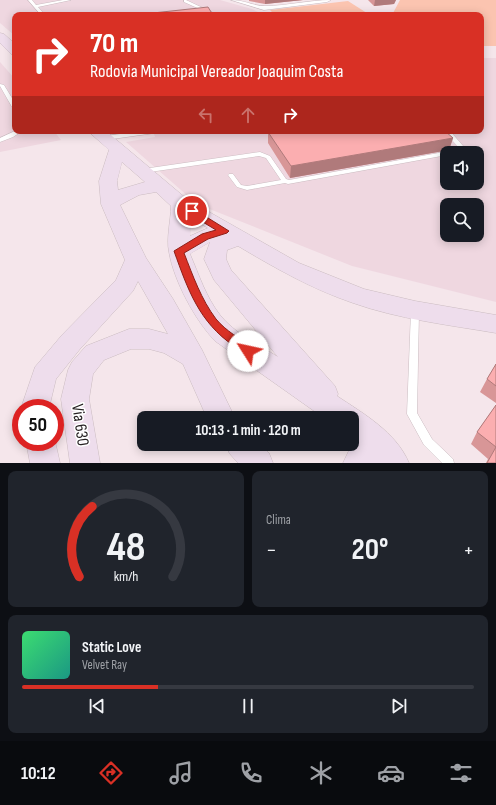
<!DOCTYPE html>
<html lang="pt">
<head>
<meta charset="utf-8">
<style>
	:root { --surface:#171b24; --page:#20242c; --text:#f1f3f6; --muted:#9ea1a6; --line:#363941; --accent:#d93025 }
	body { margin:0; font-family:"Sofia Sans Condensed",sans-serif; background:var(--page); color:var(--text); height:100vh; display:flex; flex-direction:column; font-size:15px; white-space:nowrap }
	* { box-sizing:border-box; margin:0 }
	p { font-size:13px; color:var(--muted) }
	.icon { flex:none; width:22px; height:22px; fill:none; stroke:currentColor; stroke-width:2; stroke-linecap:round; stroke-linejoin:round }
	.map { position:relative; height:463px; overflow:hidden }
	.side { display:flex; flex-direction:column; gap:8px; padding:8px; background:#0d0f14; flex:1 }
	.side>* { flex:none }
	.banner { position:absolute; left:12px; top:12px; width:472px; height:122px; border-radius:8px; box-shadow:0 2px 10px #0003; background:#d93025; color:#fff; overflow:hidden }
	.fabs { position:absolute; left:440px; top:146px; display:grid; gap:8px }
	.fabs a { display:grid; place-items:center; width:44px; height:44px; border-radius:8px; background:var(--surface); box-shadow:0 2px 10px #0003; font-size:20px }
	.speed { position:absolute; left:12px; top:399px; display:flex; gap:8px; font-size:20px; font-weight:700; text-align:center }
	.speed>* { display:grid; place-content:center; width:52px; height:52px; border-radius:50%; background:var(--surface); box-shadow:0 2px 10px #0003; line-height:1 }
	.speed .limit { border:6px solid #d22; background:#fff; color:#111 }
	.pin { position:absolute; display:grid; place-items:center; width:34px; height:34px; color:#fff; margin:-17px; border:2px solid #fff; border-radius:50%; box-shadow:0 1px 4px #0007 }
	.me { position:absolute; width:44px; margin:-22px; rotate:305deg; stroke-linejoin:round; filter:drop-shadow(0 0 3px #0008) }
	.turn { display:flex; align-items:center; gap:14px; height:84px; padding:0 12px; font-size:18px }
	.turn .icon { width:52px; height:52px; stroke-width:2.5 }
	.turn b { display:block; font-size:28px; line-height:34px }
	.lanes { display:flex; align-items:center; height:38px; padding:0 12px; background:#0003; justify-content:center; gap:20px; direction:ltr }
	.lanes .off { opacity:.35 }
	.big { font-size:30px; font-weight:700; line-height:1.1 }
	.side .tile { flex:1; display:flex; flex-direction:column; justify-content:center; gap:6px; min-width:0; padding:0 14px; border-radius:8px; background:var(--page) }
	.side .dial { align-items:center; gap:0 }
	.dial svg { height:104px; overflow:visible; fill:none; stroke:var(--line); stroke-width:7; stroke-linecap:round; text-anchor:middle }
	.dial text { fill:var(--text); stroke:none }
	.song { display:flex; align-items:center; gap:12px }
	.cover { width:48px; height:48px; border-radius:6px; background:linear-gradient(135deg,hsl(140 70% 55%),hsl(170 70% 35%)) }
	.played { height:4px; border-radius:2px; background:linear-gradient(90deg,var(--accent) 30%,var(--line) 30%) }
	.keys { display:flex; justify-content:space-around; direction:ltr }
	.heat { display:flex; justify-content:space-between; align-items:center; font-size:22px; direction:ltr }
	.side .tiles { flex:1; display:grid; gap:8px; grid-template-columns:1fr 1fr }
	.tile:last-child { grid-column:span 2 }
	.trip { position:absolute; left:137px; top:411px; width:222px; height:40px; border-radius:8px; background:var(--surface); box-shadow:0 2px 10px #0003; font-weight:700; line-height:40px; text-align:center }
	.tab-bar { display:flex; height:64px; justify-content:space-around; align-items:center; background:#090b0e; color:var(--muted) }
	.tab-bar .icon { width:28px; height:28px }
	.tab-bar .selected { color:var(--accent) }
	.tab-bar b { font-size:18px; color:var(--text) }
	.map>svg:first-child { display:block }
	.built { fill:#efd7e0; fill-rule:evenodd }
	.green { fill:#fbc4b0 }
	.lines { fill:none; stroke-linecap:round; stroke-linejoin:round }
	.lane-casing { stroke:#cbbcc1; stroke-width:1 }
	.street-casing { stroke:#cbbcc1; stroke-width:1 }
	.secondary-casing { stroke:#cbbcc1; stroke-width:1 }
	.lane { fill:#fff; fill-rule:evenodd }
	.street { fill:#fff; fill-rule:evenodd }
	.secondary { fill:#eeddec; fill-rule:evenodd }
	.wall { fill:#d89697 }
	.shaded-wall { fill:#b07a7b }
	.building { fill:#fbaeb0; stroke:#b07a7b }
	.route { fill:#d93025; stroke:#8d1f18 }
	.labels { text-anchor:middle; dominant-baseline:central; stroke-width:3; stroke-linejoin:round; paint-order:stroke }
	.near-street-label { font-size:17px; fill:#262022; stroke:#fff }
</style>
</head>
<body>
<div class="map">
<svg width="496" height="463" viewBox="0 0 496 463">
	<rect width="100%" height="100%" fill="#f5e6eb"/>
	<path class="built" d="M0,0H220L252,9L264,15H15V36L0,23Z
		M481,58H496V302L352,266L197,204L126,142L155,137L153,131H481ZM447,153H477V183H447ZM447,205H477V235H447Z
		M0,62L15,79V131H54L61,140L0,152Z"/>
	<path class="green" d="M400,0H496V46H481V15H392Z
		M348,1L370,15H275L270,10Z"/>
	<g class="lines">
		<g class="lane-casing">
			<path id="lane" d="M28,0H32L36,5L63,0H71L38,7L45,15H41Z
				M184,0H186L218,15H213L184,2Z
				M0,84L4,85L15,103V109L12,107L0,86Z
				M15,131H22L13,137L0,142V138Z
				M143,131H158L155,133L105,140L102,138L105,136Z
				M444,131H450L464,147V149L457,153H447V155L288,184L285,183L247,190L237,187L228,175L229,174H233L241,185L247,186L281,180L266,158L259,156L143,173L140,171L143,169L260,152L270,156L286,179L289,180L455,150L459,148Z
				M415,308L418,309L419,311L417,413L432,439L453,459L454,463H442L424,445L407,414L411,311L412,309Z"/>
		</g>
		<g class="street-casing">
			<path id="street" d="M231,0C244,0 254,6 265,6C287,6 309,0 331,0L327,2L264,10Z"/>
		</g>
		<g class="secondary-casing">
			<path id="secondary" d="M0,33L4,34L15,44V55L11,54L0,43Z
				M88,131H106L188,200L299,263L364,289L415,301L496,315V333C449,325 398,319 353,303C312,289 275,268 238,246L227,250L226,259L231,270L335,386L338,394L337,396C364,414 396,432 409,463H343L352,444V418H324L215,341C195,320 174,281 169,252C166,238 171,220 171,206L156,192L139,195L120,205L146,258L173,299L202,350L235,418H207L183,364L164,353L149,349H131L104,360L93,374L89,399L100,463H70L61,399L68,370L72,362L86,346L129,329H149L168,334L138,281L133,291L80,349L56,379L49,408H21L35,367L62,335L116,280L125,260L101,204L99,181L109,150ZM122,162L145,182L118,190L117,181ZM190,218L208,228L190,236ZM210,242L204,259L214,280L278,357C259,345 234,333 220,315C206,297 199,275 190,254Z
				M55,441L60,463H30L26,442Z
				M225,444H260L269,453L273,463H238L230,454Z"/>
		</g>
		<use href="#lane" class="lane"/>
		<use href="#street" class="street"/>
		<use href="#secondary" class="secondary"/>
	</g>
	<path class="wall" d="M249,0H303L265,4L249,1Z
		M368,0H396L394,4L374,6Z
		M268,132L453,138L449,150L290,178L268,143Z
		M496,364V403L480,392L487,379Z
		M496,405V463H486L488,459L471,444L477,432Z"/>
	<path class="shaded-wall" d="M265,0H303L265,4Z
		M375,0H396L394,4L374,6Z
		M453,138L449,150L290,178L291,166Z"/>
	<path class="building" d="M208,7L213,15H154L153,13Z
		M271,131H445L453,138L291,166L268,132Z
		M496,364V386L487,379Z
		M496,405V463H487L496,447L477,432Z"/>
	<path class="route" d="M192,208L229,231L227,233L208,239L184,253C193,276 201,299 216,319C226,331 240,339 253,347L254,351L253,354C245,356 240,351 234,346C199,322 188,290 174,251L202,234L216,230L188,213L187,211Z"/>
	<g class="labels">
		<g class="near-street-label">
			<text transform="translate(80 425) rotate(82)">Via 630</text>
		</g>
	</g>
</svg>
<div class="fabs">
<a><svg class="icon" aria-label="sound" viewBox="0 0 24 24"><path d="M4 9h4l5-4v14l-5-4H4zM17 9q2 3 0 6"/></svg></a>
<a><svg class="icon" aria-label="search" viewBox="0 0 24 24"><circle cx="10" cy="10" r="6"/><path d="M15 15l6 6"/></svg></a>
</div>
<div class="speed"><div class="limit">50</div></div>
<div class="pin" style="left:192px;top:211px;background:#d93025"><svg class="icon" aria-label="arrive" viewBox="0 0 24 24"><path d="M6 21V4h12l-3 4 3 4H6"/></svg></div>
<svg class="me" style="left:248px;top:351px" viewBox="-20 -20 40 40"><circle r="19" fill="#fff"/><path d="M0-13L10 11 0 6-10 11z" fill="#d93025"/></svg>
<div class="trip">10:13 · 1 min · 120 m</div>
<div class="banner">
<div class="turn"><svg class="icon" aria-label="right" viewBox="0 0 24 24"><path d="M7 20v-9h11M14 6l5 5-5 5"/></svg><div><b>70 m</b>Rodovia Municipal Vereador Joaquim Costa</div></div>
<div class="lanes"><svg class="icon off" aria-label="left" viewBox="0 0 24 24"><path d="M17 20v-9H6M10 6l-5 5 5 5"/></svg><svg class="icon off" aria-label="ahead" viewBox="0 0 24 24"><path d="M12 20V5M6 11l6-6 6 6"/></svg><svg class="icon" aria-label="right" viewBox="0 0 24 24"><path d="M7 20v-9h11M14 6l5 5-5 5"/></svg></div>
</div>
</div>
<section class="side">
<div class="tiles">
<div class="tile dial"><svg viewBox="0 0 100 80">
<path d="M14 69A42 42 0 1 1 86 69"/>
<path d="M14 69A42 42 0 0 1 24 15" stroke="#d93025"/>
<text x="50" y="56" font-size="32" font-weight="700">48</text>
<text x="50" y="72" font-size="11">km/h</text>
</svg></div>
<div class="tile"><p>Clima</p>
<div class="heat"><a>−</a><b class="big">20°</b><a>+</a></div>
</div>
<div class="tile">
<div class="song"><i class="cover"></i><div><b>Static Love</b><p>Velvet Ray</p></div></div>
<div class="played"></div>
<div class="keys"><svg class="icon" aria-label="previous" viewBox="0 0 24 24"><path d="M18 5L8 12l10 7zM5 5v14"/></svg><svg class="icon" aria-label="pause" viewBox="0 0 24 24"><path d="M8 5v14M16 5v14"/></svg><svg class="icon" aria-label="next" viewBox="0 0 24 24"><path d="M6 5l10 7-10 7zM19 5v14"/></svg></div>
</div>
</div>
</section>
<nav class="tab-bar">
<b>10:12</b>
<svg class="icon selected" aria-label="directions" viewBox="0 0 24 24"><path d="M12 3l9 9-9 9-9-9zM9 14v-3h6M13 9l2 2-2 2"/></svg>
<svg class="icon" aria-label="music" viewBox="0 0 24 24"><path d="M9 18V5l10-2v13"/><circle cx="6" cy="18" r="3"/><circle cx="16" cy="16" r="3"/></svg>
<svg class="icon" aria-label="phone" viewBox="0 0 24 24"><path d="M5 4h4l2 5-3 2q2 4 5 5l2-3 5 2v4C11 20 4 13 5 4z"/></svg>
<svg class="icon" aria-label="climate" viewBox="0 0 24 24"><path d="M12 3v18M4 7l16 10M4 17L20 7"/></svg>
<svg class="icon" aria-label="car" viewBox="0 0 24 24"><path d="M5 17H2v-5l4-1 3-4h7l3 4 3 1v5h-3M9 17h6M6 11h13"/><circle cx="7" cy="17" r="2"/><circle cx="17" cy="17" r="2"/></svg>
<svg class="icon" aria-label="filters" viewBox="0 0 24 24"><path d="M4 7h16M4 17h16"/><circle cx="9" cy="7" r="2"/><circle cx="15" cy="17" r="2"/></svg>
</nav>
</body>
</html>
